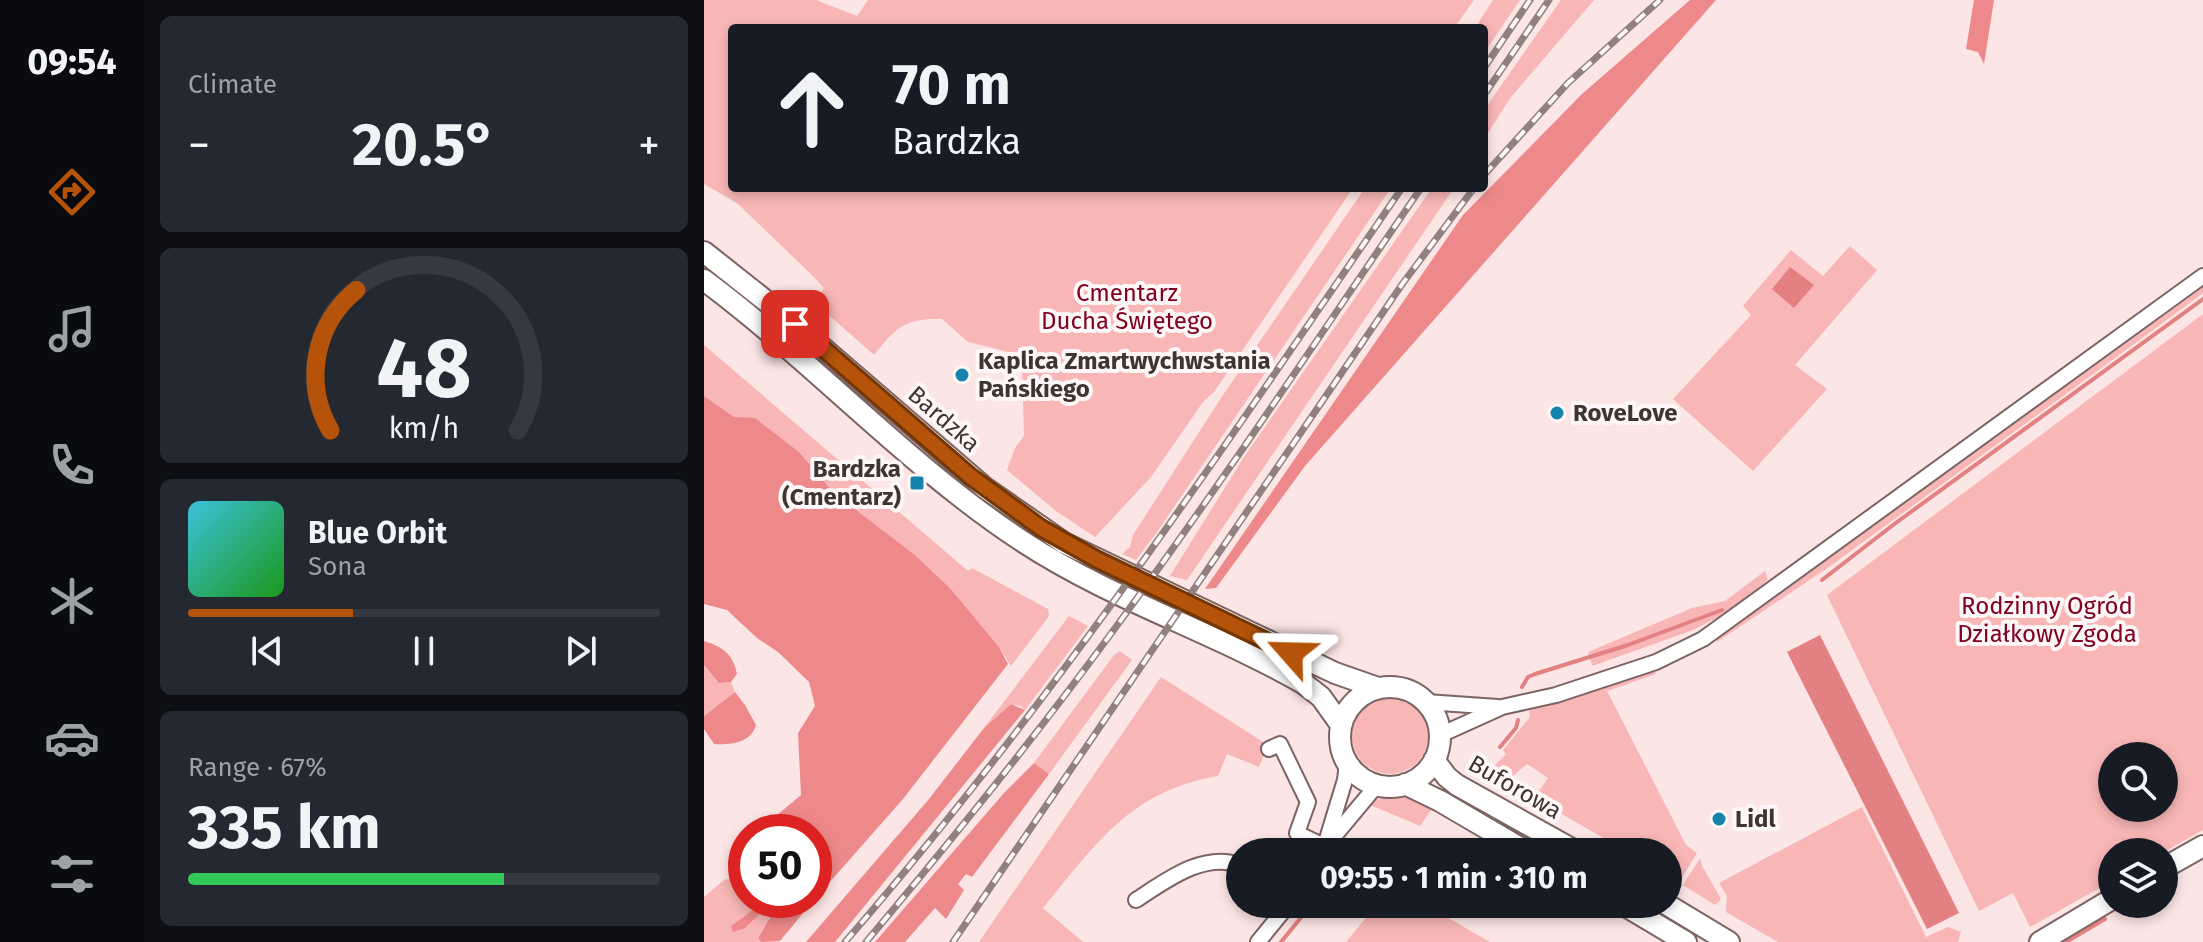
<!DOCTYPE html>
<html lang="en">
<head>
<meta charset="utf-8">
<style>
	:root { --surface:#171b24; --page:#242831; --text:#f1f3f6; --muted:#9ea1a6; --line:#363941; --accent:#b45309 }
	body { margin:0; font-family:"Fira Sans",sans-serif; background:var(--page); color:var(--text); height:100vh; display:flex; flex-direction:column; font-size:30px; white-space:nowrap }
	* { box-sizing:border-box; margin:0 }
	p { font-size:26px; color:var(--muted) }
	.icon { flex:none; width:44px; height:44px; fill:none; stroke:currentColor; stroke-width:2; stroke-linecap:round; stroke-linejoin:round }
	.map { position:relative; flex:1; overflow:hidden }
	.side { display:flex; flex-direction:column; gap:16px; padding:16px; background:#0d0f14; width:560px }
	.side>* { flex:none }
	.guide { position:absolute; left:24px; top:24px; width:760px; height:168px; border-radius:8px; box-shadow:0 4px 12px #0003; background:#171b24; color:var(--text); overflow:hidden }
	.fabs { position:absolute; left:1394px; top:742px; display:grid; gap:16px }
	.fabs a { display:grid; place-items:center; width:80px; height:80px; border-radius:50%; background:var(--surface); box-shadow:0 4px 12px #0003; font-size:40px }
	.speed { position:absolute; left:24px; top:814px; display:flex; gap:16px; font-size:40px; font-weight:700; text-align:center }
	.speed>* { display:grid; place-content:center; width:104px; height:104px; border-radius:50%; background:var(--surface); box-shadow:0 4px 12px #0003; line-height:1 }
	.speed .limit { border:12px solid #d22; background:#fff; color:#111 }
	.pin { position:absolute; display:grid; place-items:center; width:68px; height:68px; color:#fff; margin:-34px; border-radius:16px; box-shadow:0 4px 12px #0006 }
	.me { position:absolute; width:88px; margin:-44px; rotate:295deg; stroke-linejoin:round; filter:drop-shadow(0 0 6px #0008) }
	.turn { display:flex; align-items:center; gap:28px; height:168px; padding:0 32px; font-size:36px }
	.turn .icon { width:104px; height:104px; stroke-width:2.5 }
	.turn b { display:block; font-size:56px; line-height:68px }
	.big { font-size:60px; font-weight:700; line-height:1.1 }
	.side .tile { flex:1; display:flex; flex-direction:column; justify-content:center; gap:12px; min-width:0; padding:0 28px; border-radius:12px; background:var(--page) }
	.side .dial { align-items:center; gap:0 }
	.dial svg { height:208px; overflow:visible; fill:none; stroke:var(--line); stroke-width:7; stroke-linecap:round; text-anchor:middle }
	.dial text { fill:var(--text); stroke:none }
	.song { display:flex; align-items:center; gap:24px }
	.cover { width:96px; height:96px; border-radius:12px; background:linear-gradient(135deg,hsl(190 70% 55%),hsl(120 70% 35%)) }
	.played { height:8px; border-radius:4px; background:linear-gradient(90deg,var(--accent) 35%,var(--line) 35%) }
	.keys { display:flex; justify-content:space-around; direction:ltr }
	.heat { display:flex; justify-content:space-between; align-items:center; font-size:44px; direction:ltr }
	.charge { height:12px; border-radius:6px; background:linear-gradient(90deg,#34c759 67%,var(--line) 0) }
	.trip { position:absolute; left:522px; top:838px; width:456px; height:80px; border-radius:40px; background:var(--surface); box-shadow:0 4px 12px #0003; font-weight:700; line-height:80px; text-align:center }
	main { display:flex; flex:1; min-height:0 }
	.tab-bar { display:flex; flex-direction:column; width:144px; justify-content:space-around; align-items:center; background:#090b0e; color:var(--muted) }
	.tab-bar .icon { width:56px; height:56px }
	.tab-bar .current { color:var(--accent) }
	.tab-bar b { font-size:36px; color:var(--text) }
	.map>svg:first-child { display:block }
	.green { fill:#f8b6b6; fill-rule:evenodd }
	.forest { fill:#ee898b }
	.water { fill:#e38082 }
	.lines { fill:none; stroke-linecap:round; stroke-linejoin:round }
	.stream { stroke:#e38082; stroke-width:4 }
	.street-casing { stroke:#7c6463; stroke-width:18 }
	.secondary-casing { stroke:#7c6463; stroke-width:24 }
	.street { stroke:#fff; stroke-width:14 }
	.secondary { stroke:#fff; stroke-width:20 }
	.rail-casing { stroke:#908180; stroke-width:7 }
	.rail { stroke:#fdf7f7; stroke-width:4; stroke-dasharray:12; stroke-linecap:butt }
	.route-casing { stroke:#753606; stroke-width:20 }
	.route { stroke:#b45309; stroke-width:14 }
	.poi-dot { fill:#1583ab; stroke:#fdf7f7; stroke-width:3 }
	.labels { text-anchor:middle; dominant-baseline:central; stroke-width:8; stroke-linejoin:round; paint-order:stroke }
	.park-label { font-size:24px; fill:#810120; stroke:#fdf7f7 }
	.poi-label { font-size:24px; font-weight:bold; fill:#3e3433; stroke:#fdf7f7; text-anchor:start }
	.street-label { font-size:24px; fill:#3e3433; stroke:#fdf7f7 }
</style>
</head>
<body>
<main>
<nav class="tab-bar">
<b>09:54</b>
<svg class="icon current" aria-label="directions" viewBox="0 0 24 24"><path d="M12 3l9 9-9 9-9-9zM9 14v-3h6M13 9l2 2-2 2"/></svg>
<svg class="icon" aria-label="music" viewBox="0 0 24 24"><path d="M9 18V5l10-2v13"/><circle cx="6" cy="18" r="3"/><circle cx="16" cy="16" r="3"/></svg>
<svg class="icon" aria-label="phone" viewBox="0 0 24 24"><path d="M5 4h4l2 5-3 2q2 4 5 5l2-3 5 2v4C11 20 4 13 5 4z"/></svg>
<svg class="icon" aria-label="climate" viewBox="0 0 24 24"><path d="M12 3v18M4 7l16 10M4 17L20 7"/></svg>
<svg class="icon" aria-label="car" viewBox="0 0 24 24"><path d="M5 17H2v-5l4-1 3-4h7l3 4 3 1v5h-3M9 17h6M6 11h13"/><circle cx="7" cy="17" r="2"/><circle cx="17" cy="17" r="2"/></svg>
<svg class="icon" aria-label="filters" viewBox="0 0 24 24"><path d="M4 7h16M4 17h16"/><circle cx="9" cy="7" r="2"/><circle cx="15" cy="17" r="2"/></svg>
</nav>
<section class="side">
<div class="tile"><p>Climate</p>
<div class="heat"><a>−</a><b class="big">20.5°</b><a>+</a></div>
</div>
<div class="tile dial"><svg viewBox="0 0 100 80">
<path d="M14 69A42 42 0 1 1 86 69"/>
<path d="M14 69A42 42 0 0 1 24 15" stroke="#b45309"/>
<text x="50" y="56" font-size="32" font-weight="700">48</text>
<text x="50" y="72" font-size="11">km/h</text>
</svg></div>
<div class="tile">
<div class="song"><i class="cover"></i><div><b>Blue Orbit</b><p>Sona</p></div></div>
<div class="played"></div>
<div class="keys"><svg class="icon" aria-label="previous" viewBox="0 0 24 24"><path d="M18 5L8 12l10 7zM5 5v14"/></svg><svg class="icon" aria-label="pause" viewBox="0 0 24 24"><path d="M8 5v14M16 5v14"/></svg><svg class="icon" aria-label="next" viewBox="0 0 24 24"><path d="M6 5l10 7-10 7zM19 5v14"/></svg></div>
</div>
<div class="tile"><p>Range · 67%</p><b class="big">335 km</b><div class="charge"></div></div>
</section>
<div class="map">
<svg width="1499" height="942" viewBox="0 0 1499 942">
	<rect width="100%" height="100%" fill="#fce5e5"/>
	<path class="green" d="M0,0H112L153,16L164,0H770L750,28H28V188H649L510,392L499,402L447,477L391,537L352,511L303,470L311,448L320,436L318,367L301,351L264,342L238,319C201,318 192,327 170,355L110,302L120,288L111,278L33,203L0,184Z
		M789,0H816L780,53V28H771Z
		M857,0H890L807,97L780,139V110Z
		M661,188H687L453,532L432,560L418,554L426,547L429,535L517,398Z
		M728,188H750L483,580L466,576L540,457Z
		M1146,246L1173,270L1091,365L1123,389L1049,471L969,399L1047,315L1039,306L1087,250L1119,276Z
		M1499,284V293L1452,328L1125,567L1013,642V637Z
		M1499,314V830L1460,852H1408V881L1326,927L1309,893L1275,911L1123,595ZM1408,756H1460V808H1408Z
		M0,345L264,571L268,568L344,609L345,616L307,666L295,647L246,588L211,555L130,493L96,453L30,417L0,396Z
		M1061,571L1064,580L1020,614L989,630L888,666L884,652L988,608L1021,601Z
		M365,616L384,626L321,710L317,706L307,704L280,728Z
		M416,651L428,660L345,774L330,763L410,655Z
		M0,665L15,683L27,682L31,692L0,716Z
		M950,669L952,674L903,691L982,845L993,853L975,883L964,876V852H924L830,798L844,778L823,764L808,777L790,766L802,754L799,750L826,717L825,710Z
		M457,677L564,745L555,767L523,754L514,776C426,791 392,844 339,908L379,942H275Z
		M648 736a38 38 0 1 1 76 0a38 38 0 1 1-76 0Z
		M705,796L729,807L716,826L664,804L679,797Z
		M1158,807L1222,937L1244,927L1257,932L1254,942H1074L1022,912L1023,896L1015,883Z
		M996,858L998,866L1017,899L1011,905L979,885Z
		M42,874V900H62L27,926L41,928L61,909L67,914L54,937L57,942H0V897L20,880Z
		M673,904H720L786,942H642Z"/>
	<path class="forest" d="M986,0H1012L601,466L512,588L501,589L759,215L878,94Z
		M1270,0H1290L1280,64L1274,52L1262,49Z
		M0,396L30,417L51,418L96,453L130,493L211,555L246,588L295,647L304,664L199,799L110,900V832H53L97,795L94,733L111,706L105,682L74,652L53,638L23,610L0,604Z
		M0,641C19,647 29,654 33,674L27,682L15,683L0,665Z
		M31,692L41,705L52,725C47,743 27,745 10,744L0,729V716Z
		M307,704L321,710L131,942H102L225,799L280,728Z
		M330,763L345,774L268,877L262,874L254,884L260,890L242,919L231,908L201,942H171L300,793Z
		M62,900H110L76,941L57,942L54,938L67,915L61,909L41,928L29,932L27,926Z"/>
	<path class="water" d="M1086,267L1110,285L1090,308L1068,289Z
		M1116,635L1255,913L1223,929L1083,652Z"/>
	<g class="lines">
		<path class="stream" d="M1118,580L1189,525L1499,299
			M818,687L824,677L831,674L924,645L1018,610
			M796,747L812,728L814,720
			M577,942L608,904
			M1362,942L1401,919"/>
		<g class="street-casing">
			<path id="street" d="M722,702L794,707
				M736,735L798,707L852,695L952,662L999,639L1499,276
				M565,749L576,744L604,802L593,833L622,847
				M627,840L673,785
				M619,852L641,780L643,762
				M432,900C463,880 499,852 536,865
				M554,942L585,904"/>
		</g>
		<g class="secondary-casing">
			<path id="secondary" d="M0,252L91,324L281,488L360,543L631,673L674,688
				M0,280C109,361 205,467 318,541C406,599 508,631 599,683L617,697L637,725
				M636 737a50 50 0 1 1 100 0a50 50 0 1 1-100 0Z
				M730,760L743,777L753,785L873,852
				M701,784L736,801L823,852
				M1460,868L1499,846
				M918,904L982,942
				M962,904L1025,942
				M1336,942L1408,899"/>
		</g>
		<use href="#street" class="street"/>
		<use href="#secondary" class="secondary"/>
		<g class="rail-casing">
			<path id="rail" d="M780,68L826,0
				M780,95L845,0
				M780,175L864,83L956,0
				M141,942C347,705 521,446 698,188
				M162,942C246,842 329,740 406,635C514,489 614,338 717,188
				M249,942L699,283L770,188"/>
		</g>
		<use href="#rail" class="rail"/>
	</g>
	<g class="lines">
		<g class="route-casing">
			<path id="route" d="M91,324L266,476L337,528L392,559L587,653"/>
		</g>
		<use href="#route" class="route"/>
	</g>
	<g class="poi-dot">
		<circle cx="258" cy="375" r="8"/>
		<circle cx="853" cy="413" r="8"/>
		<rect x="205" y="475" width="16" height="16" rx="4"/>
		<circle cx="1015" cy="819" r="8"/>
	</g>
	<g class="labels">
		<g class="park-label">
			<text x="423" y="293">Cmentarz<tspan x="423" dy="28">Ducha Świętego</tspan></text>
			<text x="1343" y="606">Rodzinny Ogród<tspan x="1343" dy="28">Działkowy Zgoda</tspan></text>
		</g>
		<g class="poi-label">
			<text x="274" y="361">Kaplica Zmartwychwstania<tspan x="274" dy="28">Pańskiego</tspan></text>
			<text x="869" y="413">RoveLove</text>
			<text x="197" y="469" text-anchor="end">Bardzka<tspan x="197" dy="28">(Cmentarz)</tspan></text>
			<text x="1031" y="819">Lidl</text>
		</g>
		<g class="street-label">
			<text transform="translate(240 419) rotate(41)">Bardzka</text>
			<text transform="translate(811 787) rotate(30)">Buforowa</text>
		</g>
	</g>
</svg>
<div class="fabs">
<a><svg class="icon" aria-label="search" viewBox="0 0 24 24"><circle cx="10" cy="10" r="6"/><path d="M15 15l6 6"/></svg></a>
<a><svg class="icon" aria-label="layers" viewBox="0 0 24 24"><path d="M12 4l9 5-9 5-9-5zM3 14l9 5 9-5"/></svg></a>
</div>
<div class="speed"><div class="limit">50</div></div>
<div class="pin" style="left:91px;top:324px;background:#d93025"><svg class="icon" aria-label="arrive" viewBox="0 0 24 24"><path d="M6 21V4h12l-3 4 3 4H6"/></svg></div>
<svg class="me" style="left:587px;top:653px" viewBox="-20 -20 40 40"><path d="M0-17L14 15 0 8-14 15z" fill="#b45309" stroke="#fff" stroke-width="4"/></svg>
<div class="trip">09:55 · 1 min · 310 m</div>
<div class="guide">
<div class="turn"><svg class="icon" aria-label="ahead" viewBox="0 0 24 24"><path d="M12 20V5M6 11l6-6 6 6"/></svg><div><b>70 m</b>Bardzka</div></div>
</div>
</div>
</main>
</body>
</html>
